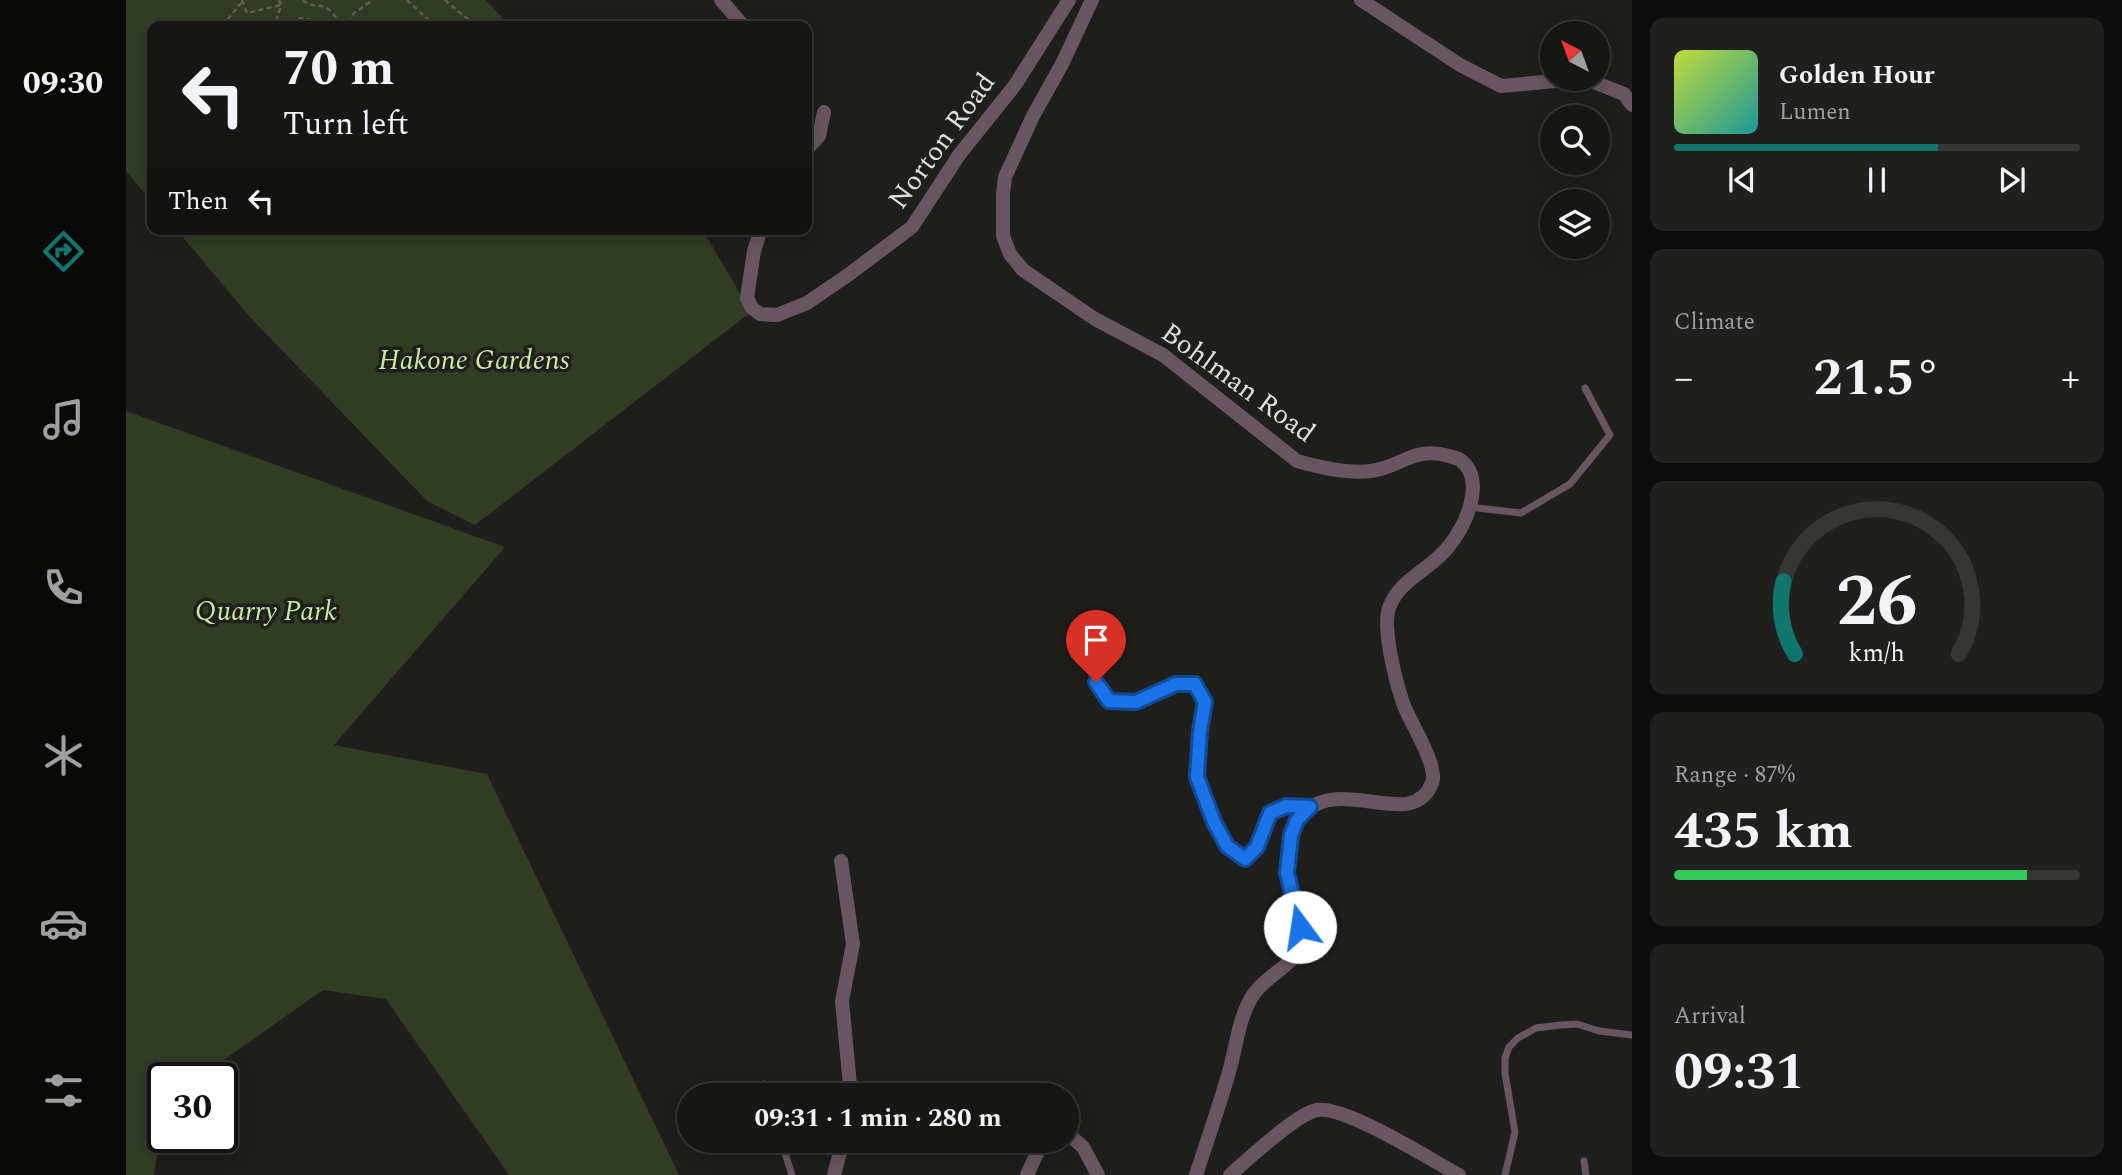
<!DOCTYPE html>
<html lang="en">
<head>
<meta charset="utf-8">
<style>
	:root { --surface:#161715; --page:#1f201e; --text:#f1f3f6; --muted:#9e9fa0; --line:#353634; --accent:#0f766e }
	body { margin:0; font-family:Spectral,serif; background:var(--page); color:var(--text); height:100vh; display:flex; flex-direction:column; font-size:26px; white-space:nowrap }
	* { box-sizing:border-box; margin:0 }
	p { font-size:23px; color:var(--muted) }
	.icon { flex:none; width:38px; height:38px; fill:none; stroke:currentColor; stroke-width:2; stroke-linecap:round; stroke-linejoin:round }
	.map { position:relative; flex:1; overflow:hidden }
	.drawer { display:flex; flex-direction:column; gap:18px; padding:18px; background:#0c0d0c; width:490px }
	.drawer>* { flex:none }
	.hud { position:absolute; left:21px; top:21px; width:665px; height:214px; border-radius:14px; box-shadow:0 4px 18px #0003,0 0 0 2px var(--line); background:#161715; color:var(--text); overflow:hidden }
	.needle { width:46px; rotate:319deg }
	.fabs { position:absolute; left:1414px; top:21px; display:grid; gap:14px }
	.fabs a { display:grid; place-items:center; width:70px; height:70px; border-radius:50%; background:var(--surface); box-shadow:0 4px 18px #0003,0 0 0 2px var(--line); font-size:35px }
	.speed { position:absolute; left:21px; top:1062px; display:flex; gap:14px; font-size:35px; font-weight:700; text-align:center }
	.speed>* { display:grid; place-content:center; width:91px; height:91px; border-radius:50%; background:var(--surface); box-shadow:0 4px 18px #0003,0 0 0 2px var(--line); line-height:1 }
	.speed .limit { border:4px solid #111; border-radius:10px; background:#fff; color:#111 }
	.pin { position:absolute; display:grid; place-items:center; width:60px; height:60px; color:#fff; margin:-72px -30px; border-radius:50% 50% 50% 0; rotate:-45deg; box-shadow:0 0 7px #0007 }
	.pin .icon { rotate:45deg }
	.me { position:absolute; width:77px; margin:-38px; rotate:346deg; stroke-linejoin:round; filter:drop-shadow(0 0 5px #0008) }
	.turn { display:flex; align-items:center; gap:24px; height:147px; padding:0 21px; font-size:32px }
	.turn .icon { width:91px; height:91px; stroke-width:2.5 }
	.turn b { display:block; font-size:49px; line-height:60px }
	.then { display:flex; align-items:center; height:66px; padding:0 21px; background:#0003; gap:14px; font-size:26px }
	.big { font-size:52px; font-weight:700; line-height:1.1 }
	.drawer .widget { flex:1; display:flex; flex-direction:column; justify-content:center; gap:10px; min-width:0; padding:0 24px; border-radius:14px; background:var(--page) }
	.drawer .dial { align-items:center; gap:0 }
	.dial svg { height:182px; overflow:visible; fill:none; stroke:var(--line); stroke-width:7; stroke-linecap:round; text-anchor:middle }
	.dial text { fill:var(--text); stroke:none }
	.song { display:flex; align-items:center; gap:21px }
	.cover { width:84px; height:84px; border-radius:10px; background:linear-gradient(135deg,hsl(70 70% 55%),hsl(180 70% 35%)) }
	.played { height:7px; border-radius:4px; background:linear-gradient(90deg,var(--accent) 65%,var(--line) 65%) }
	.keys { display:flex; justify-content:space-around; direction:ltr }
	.heat { display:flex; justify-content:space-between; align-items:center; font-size:38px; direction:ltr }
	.charge { height:10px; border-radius:5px; background:linear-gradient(90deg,#34c759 87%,var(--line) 0) }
	.trip { position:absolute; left:551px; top:1083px; width:402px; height:70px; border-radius:35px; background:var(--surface); box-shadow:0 4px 18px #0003,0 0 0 2px var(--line); font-weight:700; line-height:70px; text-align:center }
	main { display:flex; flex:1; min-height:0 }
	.tab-bar { display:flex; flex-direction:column; width:126px; justify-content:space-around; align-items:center; background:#090908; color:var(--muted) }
	.tab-bar .icon { width:49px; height:49px }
	.tab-bar .current { color:var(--accent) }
	.tab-bar b { font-size:32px; color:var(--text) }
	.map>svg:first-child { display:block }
	.green { fill:#313c23 }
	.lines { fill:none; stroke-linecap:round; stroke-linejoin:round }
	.path { stroke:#5d5e5c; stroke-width:2.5; stroke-dasharray:5 3.5; stroke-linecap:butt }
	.service { stroke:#695561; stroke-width:7 }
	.minor { stroke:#695561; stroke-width:14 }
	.route-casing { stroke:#114b97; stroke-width:18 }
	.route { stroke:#1a73e8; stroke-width:12 }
	.labels { text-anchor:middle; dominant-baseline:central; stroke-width:7; stroke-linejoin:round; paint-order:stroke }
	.street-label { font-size:28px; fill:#dedfdd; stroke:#1e1f1c }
	.park-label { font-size:28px; font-style:italic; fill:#c9e99f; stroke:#1e1f1c }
</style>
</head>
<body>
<main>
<nav class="tab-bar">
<b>09:30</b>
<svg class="icon current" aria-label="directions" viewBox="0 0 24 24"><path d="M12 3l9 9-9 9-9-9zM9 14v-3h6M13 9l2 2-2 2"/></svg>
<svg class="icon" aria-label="music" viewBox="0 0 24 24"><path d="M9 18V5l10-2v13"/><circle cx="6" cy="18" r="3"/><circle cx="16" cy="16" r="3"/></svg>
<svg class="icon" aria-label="phone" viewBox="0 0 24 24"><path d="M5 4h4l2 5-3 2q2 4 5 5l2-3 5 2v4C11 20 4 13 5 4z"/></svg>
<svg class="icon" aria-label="climate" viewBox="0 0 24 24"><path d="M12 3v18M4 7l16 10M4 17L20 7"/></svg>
<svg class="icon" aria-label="car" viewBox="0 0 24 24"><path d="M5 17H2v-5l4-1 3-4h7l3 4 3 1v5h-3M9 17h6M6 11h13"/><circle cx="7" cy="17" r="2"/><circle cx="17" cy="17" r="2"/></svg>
<svg class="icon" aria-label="filters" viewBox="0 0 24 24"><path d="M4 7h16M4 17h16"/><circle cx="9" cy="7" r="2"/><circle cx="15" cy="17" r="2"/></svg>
</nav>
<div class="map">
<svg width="1506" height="1175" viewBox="0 0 1506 1175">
	<rect width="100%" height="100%" fill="#1e1f1c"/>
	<path class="green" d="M0,0H360L384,26H26V202L0,171Z
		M50,229H573L582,239L625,312L349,525L301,501L123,316Z
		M0,411L379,547L208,745L361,774L553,1175H383L260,999L197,990L72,1078H37V1113L28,1175H0Z"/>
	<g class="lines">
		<path class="path" d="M116,0L121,13L155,5
			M153,0L155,5L150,22L161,26
			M177,0C185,8 190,4 199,7C209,12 209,21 223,25
			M281,0L309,26
			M319,0L349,25
			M223,23L228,13L247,0
			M96,26L116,2
			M171,26L172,18L206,23V26"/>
		<path class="service" d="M1343,507L1395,513L1444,484L1484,435L1459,388
			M970,682L983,701L1010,702L1050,684H1069L1079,702L1074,731L1071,777L1088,822L1102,846L1119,859L1131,847L1144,813L1160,806L1184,807
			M638,1084L641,1096
			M655,1141L666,1175
			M1458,1161L1460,1175
			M1379,1175L1389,1132L1379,1073V1058L1383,1047L1392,1038L1410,1028L1435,1025L1451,1024L1473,1031L1506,1035"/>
		<path class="minor" d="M595,0L614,22
			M966,0L936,64L907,116L879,177L877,194V236L884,254L897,270L969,319L1037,355L1171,461C1192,467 1222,474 1245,471C1275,467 1288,446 1323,456C1324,456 1332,459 1333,459C1362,479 1339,526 1323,546C1306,569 1273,579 1263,608C1256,629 1270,682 1277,703C1283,721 1313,766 1306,783C1286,835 1209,769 1173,819C1154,845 1164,885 1171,913C1173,922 1178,935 1175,945C1167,967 1136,977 1124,1000C1112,1022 1110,1048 1103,1072C1093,1107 1081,1141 1070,1175
			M1235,0L1334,65L1375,86L1450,79
			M1460,79L1498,94L1506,105
			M681,149L693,136L698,112
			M635,229L628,251L621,298L626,308L634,314L651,315L681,303L722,275L786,227L833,155L889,85L943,0
			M715,861L727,944L716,1001L725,1096
			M942,1134L957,1147L972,1175
			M708,1175L717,1141
			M901,1175L912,1151L919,1141
			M1104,1175C1121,1160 1170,1114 1191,1110C1219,1105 1305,1160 1333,1175"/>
	</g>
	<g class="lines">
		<g class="route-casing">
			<path id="route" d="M970,682L983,701L1010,702L1050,684H1069L1079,702L1074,731L1071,777L1088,822L1101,846L1119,859L1131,847L1144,813L1160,806L1184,807L1171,820L1165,835L1161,873L1174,927"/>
		</g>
		<use href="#route" class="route"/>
	</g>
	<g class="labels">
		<g class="street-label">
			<text transform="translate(816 141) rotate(-54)">Norton Road</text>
			<text transform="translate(1112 383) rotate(36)">Bohlman Road</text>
		</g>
		<g class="park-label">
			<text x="348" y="360">Hakone Gardens</text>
			<text x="140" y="611">Quarry Park</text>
		</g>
	</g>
</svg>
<div class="fabs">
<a><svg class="needle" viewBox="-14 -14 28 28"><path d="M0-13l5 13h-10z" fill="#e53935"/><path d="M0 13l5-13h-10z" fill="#9e9fa0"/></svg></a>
<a><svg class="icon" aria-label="search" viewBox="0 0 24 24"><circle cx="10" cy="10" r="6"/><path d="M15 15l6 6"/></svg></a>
<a><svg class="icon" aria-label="layers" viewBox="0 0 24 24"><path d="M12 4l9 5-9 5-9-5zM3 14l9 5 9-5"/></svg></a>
</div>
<div class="speed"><div class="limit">30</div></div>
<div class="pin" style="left:970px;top:682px;background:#d93025"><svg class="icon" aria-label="arrive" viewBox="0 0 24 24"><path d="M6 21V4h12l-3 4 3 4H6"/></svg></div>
<svg class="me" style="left:1174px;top:927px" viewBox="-20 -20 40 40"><circle r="19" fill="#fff"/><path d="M0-13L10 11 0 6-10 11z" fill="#1a73e8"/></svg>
<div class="trip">09:31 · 1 min · 280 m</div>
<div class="hud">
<div class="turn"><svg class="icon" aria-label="left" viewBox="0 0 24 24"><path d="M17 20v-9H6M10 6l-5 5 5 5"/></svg><div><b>70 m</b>Turn left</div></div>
<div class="then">Then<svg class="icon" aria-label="left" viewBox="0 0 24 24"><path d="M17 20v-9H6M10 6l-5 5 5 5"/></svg></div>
</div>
</div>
<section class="drawer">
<div class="widget">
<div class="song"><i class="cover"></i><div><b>Golden Hour</b><p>Lumen</p></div></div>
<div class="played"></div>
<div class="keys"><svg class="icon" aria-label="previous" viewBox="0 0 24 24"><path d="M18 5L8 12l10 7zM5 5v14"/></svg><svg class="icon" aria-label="pause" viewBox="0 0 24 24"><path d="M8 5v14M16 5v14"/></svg><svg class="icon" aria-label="next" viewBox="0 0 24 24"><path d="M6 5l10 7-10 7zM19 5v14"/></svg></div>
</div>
<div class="widget"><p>Climate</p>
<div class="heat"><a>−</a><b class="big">21.5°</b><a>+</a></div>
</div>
<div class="widget dial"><svg viewBox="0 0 100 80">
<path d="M14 69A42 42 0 1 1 86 69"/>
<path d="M14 69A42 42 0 0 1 9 37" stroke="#0f766e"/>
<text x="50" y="56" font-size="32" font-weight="700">26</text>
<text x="50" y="72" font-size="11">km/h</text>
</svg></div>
<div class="widget"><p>Range · 87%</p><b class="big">435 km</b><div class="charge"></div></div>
<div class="widget"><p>Arrival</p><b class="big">09:31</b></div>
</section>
</main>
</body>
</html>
